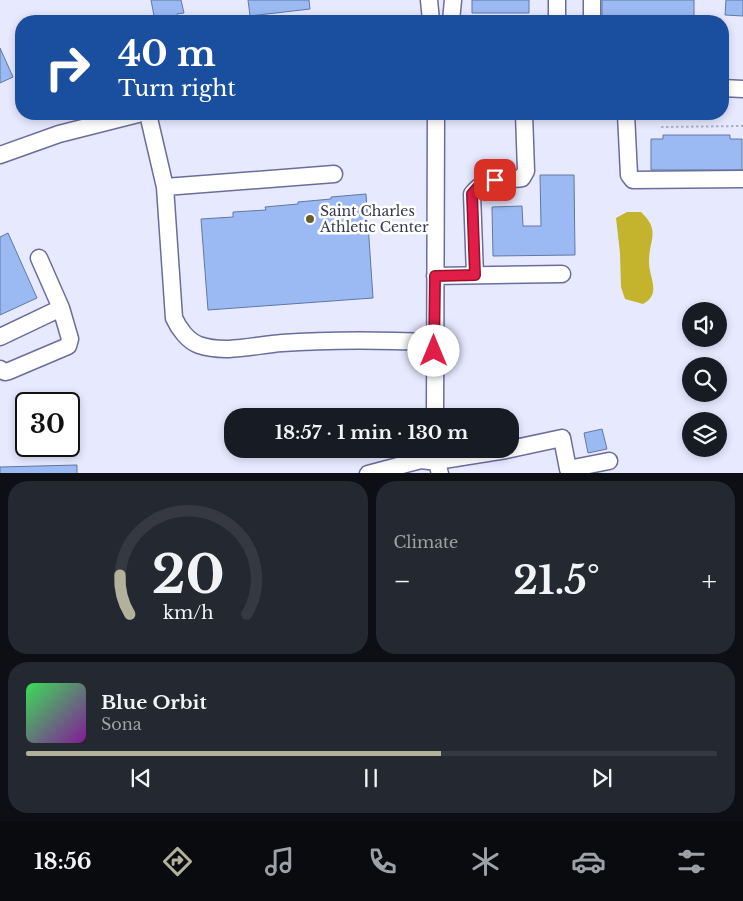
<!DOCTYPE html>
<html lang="en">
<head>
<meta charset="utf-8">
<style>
	:root { --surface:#171b24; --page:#242831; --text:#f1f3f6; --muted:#9ea1a6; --line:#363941; --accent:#b2b19b }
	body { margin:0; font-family:"Libre Baskerville",serif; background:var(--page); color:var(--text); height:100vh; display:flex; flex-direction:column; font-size:19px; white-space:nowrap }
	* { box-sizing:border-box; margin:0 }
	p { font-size:16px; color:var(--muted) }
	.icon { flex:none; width:28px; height:28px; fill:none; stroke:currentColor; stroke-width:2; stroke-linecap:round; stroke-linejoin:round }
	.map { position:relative; height:473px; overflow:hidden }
	.sheet { display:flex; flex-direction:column; gap:8px; padding:8px; background:#0d0f14; flex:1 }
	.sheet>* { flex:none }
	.guide { position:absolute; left:15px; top:15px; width:714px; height:105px; border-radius:20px; box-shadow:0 2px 8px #0003; background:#1a4fa0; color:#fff; overflow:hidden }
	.controls { position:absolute; left:682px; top:302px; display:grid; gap:10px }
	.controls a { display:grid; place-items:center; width:45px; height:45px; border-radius:50%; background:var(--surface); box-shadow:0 2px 8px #0003; font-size:25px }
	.speed { position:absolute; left:15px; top:392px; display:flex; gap:10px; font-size:25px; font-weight:700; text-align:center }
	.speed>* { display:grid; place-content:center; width:65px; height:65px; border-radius:50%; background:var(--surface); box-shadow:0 2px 8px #0003; line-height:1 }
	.speed .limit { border:2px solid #111; border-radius:8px; background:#fff; color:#111 }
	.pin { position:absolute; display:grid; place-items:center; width:42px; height:42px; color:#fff; margin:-21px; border-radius:10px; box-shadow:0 2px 8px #0006 }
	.me { position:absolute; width:55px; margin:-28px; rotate:0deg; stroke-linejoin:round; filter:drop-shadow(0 0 4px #0008) }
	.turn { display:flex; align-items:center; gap:18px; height:105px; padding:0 20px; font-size:22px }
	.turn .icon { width:65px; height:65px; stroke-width:2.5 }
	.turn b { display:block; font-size:35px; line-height:42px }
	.big { font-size:38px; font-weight:700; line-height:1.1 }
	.sheet .widget { flex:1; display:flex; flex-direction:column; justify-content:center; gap:8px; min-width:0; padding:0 18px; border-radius:20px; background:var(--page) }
	.sheet .dial { align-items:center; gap:0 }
	.dial svg { height:130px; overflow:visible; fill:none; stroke:var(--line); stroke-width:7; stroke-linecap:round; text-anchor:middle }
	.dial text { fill:var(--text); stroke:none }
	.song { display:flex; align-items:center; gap:15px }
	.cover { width:60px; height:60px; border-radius:8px; background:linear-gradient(135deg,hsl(130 70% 55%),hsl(290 70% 35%)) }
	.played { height:5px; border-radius:2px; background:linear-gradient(90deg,var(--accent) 60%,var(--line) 60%) }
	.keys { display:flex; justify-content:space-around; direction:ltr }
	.heat { display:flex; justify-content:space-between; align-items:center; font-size:28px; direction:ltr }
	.sheet .tiles { flex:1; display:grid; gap:8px; grid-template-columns:1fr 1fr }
	.widget:last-child { grid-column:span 2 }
	.trip { position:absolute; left:224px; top:408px; width:295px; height:50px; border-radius:20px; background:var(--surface); box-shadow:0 2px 8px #0003; font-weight:700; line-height:50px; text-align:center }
	.dock { display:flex; height:80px; justify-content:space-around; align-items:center; background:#090b0e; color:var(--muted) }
	.dock .icon { width:35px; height:35px }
	.dock .on { color:var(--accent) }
	.dock b { font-size:22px; color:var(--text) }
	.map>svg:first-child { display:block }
	.water { fill:#c4b32d }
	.building { fill:#9bbaf3; stroke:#6078a4 }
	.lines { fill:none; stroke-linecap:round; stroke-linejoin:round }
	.minor-casing { stroke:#6b6d9d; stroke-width:19 }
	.path { stroke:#aeb0c6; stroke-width:2; stroke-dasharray:2.5 2.5; stroke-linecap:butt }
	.minor { stroke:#fff; stroke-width:16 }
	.route-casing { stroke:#92132f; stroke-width:12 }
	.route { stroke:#e11d48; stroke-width:9 }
	.poi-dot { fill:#66602c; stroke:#fff; stroke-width:2 }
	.labels { text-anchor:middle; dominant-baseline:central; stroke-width:5; stroke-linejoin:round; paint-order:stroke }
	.poi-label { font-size:14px; fill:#36374c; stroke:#fff; text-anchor:start }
</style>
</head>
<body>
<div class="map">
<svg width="743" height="474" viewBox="0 0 743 474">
	<rect width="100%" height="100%" fill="#e7e9ff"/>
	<path class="water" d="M627,212H641C661,231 649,239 649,262C649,278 662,294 643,304L625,299L621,287L620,253L616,218Z"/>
	<path class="building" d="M151,0H181L184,13L177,14L179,21H155Z
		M248,0H309L310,9L250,16Z
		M472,0H529V13H472Z
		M602,0H694V21H602Z
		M726,0H743V16L725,15Z
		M0,48L13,77L0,83Z
		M663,135H730V139H742V170H651V139H663Z
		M540,175H574L575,255L493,256L492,207L522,206L523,226H541Z
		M366,194L373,298L208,310L201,219L233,217V212L266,210L265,207L298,204V202L331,199V197Z
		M8,233L37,298L0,315V237Z
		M602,429L607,449L588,453L584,433Z
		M77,465V474H0V467Z"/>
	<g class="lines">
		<g class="minor-casing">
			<path id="minor" d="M429,0L431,21
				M592,0V21
				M451,21L453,0
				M557,21V0
				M722,88L743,89
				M148,114L165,187L174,318C179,329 188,341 199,345C226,354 255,345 282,343C333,339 384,340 434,342
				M626,114L629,175L633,180L743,179
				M0,155L59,134L138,114
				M165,187L334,174
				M475,275L472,194C486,176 502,181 522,178L526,171L524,114
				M435,276L562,274
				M0,337L61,308L39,258
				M0,369L5,372L9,371L68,346L70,339L61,308
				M435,416L436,114
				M436,449L437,462L440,474
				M437,461L506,450L562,438L568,469L609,461
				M368,474L421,460L437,462"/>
		</g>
		<path class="path" d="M283,16L288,21
			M661,127L743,126"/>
		<use href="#minor" class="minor"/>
	</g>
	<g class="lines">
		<g class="route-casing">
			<path id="route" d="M434,351L435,276L475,275L472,194L479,186L495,180"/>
		</g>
		<use href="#route" class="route"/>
	</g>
	<circle class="poi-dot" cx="310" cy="219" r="5"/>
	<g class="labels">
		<g class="poi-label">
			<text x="320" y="211">Saint Charles<tspan x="320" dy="16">Athletic Center</tspan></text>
		</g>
	</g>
</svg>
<div class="controls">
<a><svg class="icon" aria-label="sound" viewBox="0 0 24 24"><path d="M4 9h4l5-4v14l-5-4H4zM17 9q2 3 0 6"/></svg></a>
<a><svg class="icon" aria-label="search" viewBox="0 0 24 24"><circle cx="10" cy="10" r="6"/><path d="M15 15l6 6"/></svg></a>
<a><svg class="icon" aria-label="layers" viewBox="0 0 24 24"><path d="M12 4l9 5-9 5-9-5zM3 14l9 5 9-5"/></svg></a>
</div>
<div class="speed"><div class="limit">30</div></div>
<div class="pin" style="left:495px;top:180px;background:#d93025"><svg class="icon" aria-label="arrive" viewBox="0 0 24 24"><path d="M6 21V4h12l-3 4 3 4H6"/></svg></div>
<svg class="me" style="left:434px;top:351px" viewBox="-20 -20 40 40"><circle r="19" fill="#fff"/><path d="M0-13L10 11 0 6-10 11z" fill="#e11d48"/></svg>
<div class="trip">18:57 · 1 min · 130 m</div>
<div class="guide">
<div class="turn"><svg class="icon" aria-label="right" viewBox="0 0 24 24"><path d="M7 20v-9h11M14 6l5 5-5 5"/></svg><div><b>40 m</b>Turn right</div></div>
</div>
</div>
<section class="sheet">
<div class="tiles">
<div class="widget dial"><svg viewBox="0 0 100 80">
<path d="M14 69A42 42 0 1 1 86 69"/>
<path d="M14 69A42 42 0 0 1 8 45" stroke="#b2b19b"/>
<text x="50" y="56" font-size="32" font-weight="700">20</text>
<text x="50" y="72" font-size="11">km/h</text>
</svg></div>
<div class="widget"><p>Climate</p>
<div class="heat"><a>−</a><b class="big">21.5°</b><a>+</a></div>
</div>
<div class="widget">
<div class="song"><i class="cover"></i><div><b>Blue Orbit</b><p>Sona</p></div></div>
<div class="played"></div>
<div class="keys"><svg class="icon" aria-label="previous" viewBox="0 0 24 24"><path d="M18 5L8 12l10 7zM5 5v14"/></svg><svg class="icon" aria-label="pause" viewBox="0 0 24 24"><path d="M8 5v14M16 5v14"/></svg><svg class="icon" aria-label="next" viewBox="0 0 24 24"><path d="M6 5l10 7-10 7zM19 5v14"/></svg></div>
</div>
</div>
</section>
<nav class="dock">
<b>18:56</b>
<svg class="icon on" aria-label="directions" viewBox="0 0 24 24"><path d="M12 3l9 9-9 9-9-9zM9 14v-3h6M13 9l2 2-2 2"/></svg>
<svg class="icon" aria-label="music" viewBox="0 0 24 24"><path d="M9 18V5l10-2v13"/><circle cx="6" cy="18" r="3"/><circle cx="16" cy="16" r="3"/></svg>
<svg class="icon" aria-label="phone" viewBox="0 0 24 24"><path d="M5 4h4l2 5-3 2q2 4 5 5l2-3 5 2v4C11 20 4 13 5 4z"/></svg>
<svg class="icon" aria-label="climate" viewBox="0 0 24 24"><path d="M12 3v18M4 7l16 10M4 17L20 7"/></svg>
<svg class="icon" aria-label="car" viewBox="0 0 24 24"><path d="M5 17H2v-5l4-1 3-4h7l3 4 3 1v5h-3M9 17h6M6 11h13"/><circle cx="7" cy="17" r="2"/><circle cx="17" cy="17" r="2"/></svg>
<svg class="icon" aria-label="filters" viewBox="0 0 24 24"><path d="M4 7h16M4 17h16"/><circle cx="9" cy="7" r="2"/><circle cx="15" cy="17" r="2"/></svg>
</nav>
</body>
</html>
